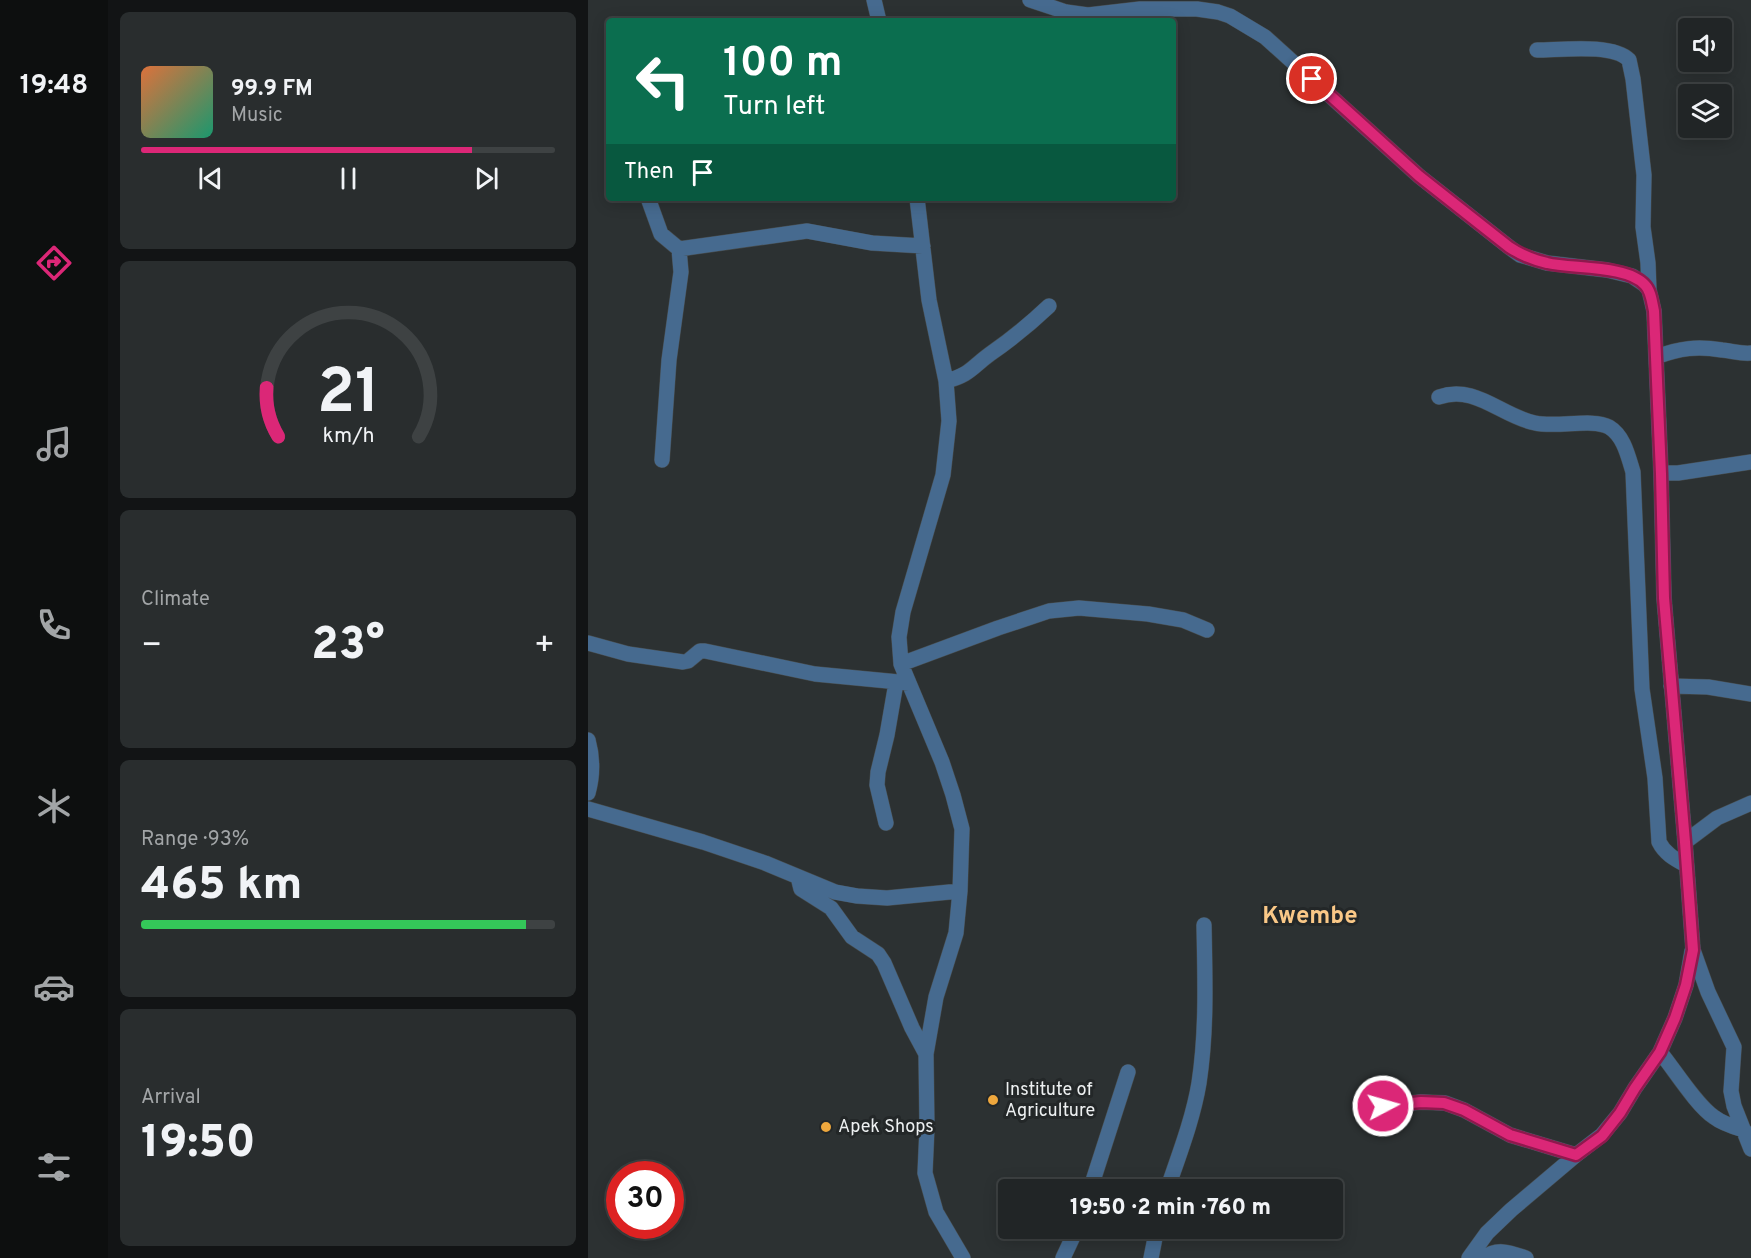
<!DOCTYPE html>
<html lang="en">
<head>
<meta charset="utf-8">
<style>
	:root { --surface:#212526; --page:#292d2e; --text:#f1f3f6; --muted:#a2a5a7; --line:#3e4243; --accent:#db2777 }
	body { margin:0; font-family:Overpass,sans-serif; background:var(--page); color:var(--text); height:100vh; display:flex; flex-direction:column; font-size:22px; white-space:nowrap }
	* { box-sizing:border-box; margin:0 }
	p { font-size:20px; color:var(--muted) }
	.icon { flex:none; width:33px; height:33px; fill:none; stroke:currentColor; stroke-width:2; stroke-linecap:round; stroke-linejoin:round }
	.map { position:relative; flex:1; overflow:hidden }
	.drawer { display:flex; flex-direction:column; gap:12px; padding:12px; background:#121415; width:480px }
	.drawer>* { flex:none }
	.banner { position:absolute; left:18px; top:18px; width:570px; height:183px; border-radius:6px; box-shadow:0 3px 15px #0003,0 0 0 2px var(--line); background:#0b6e4f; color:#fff; overflow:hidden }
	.tools { position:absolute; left:1090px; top:18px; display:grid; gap:12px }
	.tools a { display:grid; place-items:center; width:54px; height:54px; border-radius:6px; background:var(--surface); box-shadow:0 3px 15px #0003,0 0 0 2px var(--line); font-size:30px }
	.speed { position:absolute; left:18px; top:1161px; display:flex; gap:12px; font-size:30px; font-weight:700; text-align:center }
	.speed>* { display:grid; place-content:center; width:78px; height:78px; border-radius:50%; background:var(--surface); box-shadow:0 3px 15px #0003,0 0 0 2px var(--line); line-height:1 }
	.speed .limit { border:9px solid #d22; background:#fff; color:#111 }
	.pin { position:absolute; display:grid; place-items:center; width:51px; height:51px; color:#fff; margin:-26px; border:3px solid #fff; border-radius:50%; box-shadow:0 2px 6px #0007 }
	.me { position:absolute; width:66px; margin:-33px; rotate:84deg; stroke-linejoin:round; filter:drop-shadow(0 0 4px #0008) }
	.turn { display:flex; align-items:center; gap:21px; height:126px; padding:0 18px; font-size:27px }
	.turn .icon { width:78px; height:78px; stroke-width:2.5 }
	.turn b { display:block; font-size:42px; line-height:51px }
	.then { display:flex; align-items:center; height:57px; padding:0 18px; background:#0003; gap:12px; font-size:22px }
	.big { font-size:45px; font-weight:800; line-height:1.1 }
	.drawer .tile { flex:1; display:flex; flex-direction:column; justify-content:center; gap:9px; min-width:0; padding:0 21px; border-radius:9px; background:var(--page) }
	.drawer .dial { align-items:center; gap:0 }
	.dial svg { height:156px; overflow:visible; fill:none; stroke:var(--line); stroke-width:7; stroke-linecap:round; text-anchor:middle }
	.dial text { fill:var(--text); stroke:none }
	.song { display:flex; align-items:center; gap:18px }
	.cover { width:72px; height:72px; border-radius:9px; background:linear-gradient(135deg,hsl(20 70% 55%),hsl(160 70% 35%)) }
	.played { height:6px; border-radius:3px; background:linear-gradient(90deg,var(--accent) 80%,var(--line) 80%) }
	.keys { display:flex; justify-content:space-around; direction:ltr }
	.heat { display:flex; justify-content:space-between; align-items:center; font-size:33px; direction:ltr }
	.charge { height:9px; border-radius:4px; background:linear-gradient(90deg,#34c759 93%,var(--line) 0) }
	.trip { position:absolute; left:410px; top:1179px; width:345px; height:60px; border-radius:6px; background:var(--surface); box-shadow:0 3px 15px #0003,0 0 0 2px var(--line); font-weight:800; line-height:60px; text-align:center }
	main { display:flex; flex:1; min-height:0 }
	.tabs { display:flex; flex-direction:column; width:108px; justify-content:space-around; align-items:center; background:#0d0f0f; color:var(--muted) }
	.tabs .icon { width:42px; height:42px }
	.tabs .on { color:var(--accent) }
	.tabs b { font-size:27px; color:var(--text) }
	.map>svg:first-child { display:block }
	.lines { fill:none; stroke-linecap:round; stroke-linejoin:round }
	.minor-casing { stroke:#474c4d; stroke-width:16 }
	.minor { stroke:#466a8f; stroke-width:15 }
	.route-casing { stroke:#8e194d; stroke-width:15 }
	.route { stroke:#db2777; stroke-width:10 }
	.poi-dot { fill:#eea73d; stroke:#232728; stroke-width:2 }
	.labels { text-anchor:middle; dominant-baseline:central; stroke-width:6; stroke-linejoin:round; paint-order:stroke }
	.poi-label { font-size:18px; fill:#edf0f1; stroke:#232728; text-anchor:start }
	.district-label { font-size:24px; font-weight:bold; fill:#fac887; stroke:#232728 }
</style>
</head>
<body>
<main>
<nav class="tabs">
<b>19:48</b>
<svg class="icon on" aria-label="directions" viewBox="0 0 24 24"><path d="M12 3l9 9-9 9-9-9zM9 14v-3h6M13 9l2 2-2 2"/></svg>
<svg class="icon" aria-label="music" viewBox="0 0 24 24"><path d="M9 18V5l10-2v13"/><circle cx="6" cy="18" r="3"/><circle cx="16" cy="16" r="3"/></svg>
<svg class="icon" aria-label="phone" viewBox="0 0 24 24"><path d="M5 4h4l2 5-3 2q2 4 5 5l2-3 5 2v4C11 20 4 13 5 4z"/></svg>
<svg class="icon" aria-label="climate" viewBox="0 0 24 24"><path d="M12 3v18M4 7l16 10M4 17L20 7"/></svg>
<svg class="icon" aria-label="car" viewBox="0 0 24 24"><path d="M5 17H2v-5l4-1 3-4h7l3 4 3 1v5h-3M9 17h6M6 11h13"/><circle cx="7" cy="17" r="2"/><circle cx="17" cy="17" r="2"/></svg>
<svg class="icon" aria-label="filters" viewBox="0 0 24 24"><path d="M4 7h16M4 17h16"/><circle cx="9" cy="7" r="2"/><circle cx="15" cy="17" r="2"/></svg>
</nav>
<section class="drawer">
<div class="tile">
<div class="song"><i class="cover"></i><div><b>99.9 FM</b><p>Music</p></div></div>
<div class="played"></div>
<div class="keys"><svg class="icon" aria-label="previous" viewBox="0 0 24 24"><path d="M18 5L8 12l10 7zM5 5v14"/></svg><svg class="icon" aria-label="pause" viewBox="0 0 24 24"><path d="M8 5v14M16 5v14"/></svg><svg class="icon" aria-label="next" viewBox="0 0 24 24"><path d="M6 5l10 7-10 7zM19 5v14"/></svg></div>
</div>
<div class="tile dial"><svg viewBox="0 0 100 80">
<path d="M14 69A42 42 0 1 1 86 69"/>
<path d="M14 69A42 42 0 0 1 8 44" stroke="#db2777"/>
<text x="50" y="56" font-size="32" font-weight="700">21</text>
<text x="50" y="72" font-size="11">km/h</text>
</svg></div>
<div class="tile"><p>Climate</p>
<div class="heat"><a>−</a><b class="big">23°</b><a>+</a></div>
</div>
<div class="tile"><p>Range · 93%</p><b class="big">465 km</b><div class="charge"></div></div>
<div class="tile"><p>Arrival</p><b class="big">19:50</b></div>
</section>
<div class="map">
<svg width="1163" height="1258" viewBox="0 0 1163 1258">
	<rect width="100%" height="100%" fill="#2c3132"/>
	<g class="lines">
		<g class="minor-casing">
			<path id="minor" d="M286,0L291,21
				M442,0L478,12L500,15L552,9H609L630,12L642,16L677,37L831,176L921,247L932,255L959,263L1019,270L1044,276L1056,284L1061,290L1063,298L1066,311L1073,473L1076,598L1097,842L1105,950L1120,992L1146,1047L1143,1091L1146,1106L1163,1149
				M949,50C972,50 1025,43 1041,60L1045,79L1056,175L1055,227L1060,263L1061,290
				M60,198L73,234L91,249L93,272L81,360L74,460
				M329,198L341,300L358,381L361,421L355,475L315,612L311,637L313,664L354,762L365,795L374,829L372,891L368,933L348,997L338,1054L339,1128L337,1173L348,1212L375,1258
				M91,249L219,231L284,243L335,246
				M1068,357C1092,348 1109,346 1134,350C1145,351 1152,354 1163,353
				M358,381C382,375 384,367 402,354C425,338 441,325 461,306
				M851,397C887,384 913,416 947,423C968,428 1005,418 1021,427C1036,436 1040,456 1045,472L1054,689L1067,778L1071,842C1077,854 1087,859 1098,865
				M1073,473H1090L1163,462
				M0,643L40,654L95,662L100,661L112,651H117L227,674L321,683
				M313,664L410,628L461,611L491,608L560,614L595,620L619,630
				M1083,686L1120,687L1163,694
				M0,740C5,758 5,775 0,793
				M0,809L115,842L177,863L247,892L269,896L299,898L372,891
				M298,823L289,785L290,772L299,735L308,683
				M1097,842L1129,818L1163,803
				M210,877L213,889L243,908L264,937L290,954L296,963L324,1028L338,1054
				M1072,1052C1086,1069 1109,1106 1126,1117C1135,1124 1146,1127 1156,1130
				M795,1106L833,1102L857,1103L876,1110L922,1135L988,1155
				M502,1190L540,1072
				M579,1190C591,1155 605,1119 611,1083C619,1030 617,978 616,925
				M475,1258L489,1228
				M563,1258L569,1228
				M881,1258L899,1233L923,1210L988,1155L1014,1135L1032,1113L1047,1088L1072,1052L1087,1018L1098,985L1104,951
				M896,1258C909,1247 923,1253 938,1258"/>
		</g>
		<use href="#minor" class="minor"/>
	</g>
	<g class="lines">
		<g class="route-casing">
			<path id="route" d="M724,79L831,176L921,247C933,255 945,260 959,263C984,269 1040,265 1057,285C1063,291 1064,302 1066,311L1073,474L1076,598L1097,842L1105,950L1098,985L1087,1018L1072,1052L1047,1088L1032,1113L1014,1136L988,1155L922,1135L876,1110L856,1103L833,1102L795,1106"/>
		</g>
		<use href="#route" class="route"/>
	</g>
	<g class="poi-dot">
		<circle cx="405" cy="1100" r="6"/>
		<circle cx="238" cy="1127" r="6"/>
	</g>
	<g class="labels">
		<g class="poi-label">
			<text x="417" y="1090">Institute of<tspan x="417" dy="21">Agriculture</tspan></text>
			<text x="250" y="1127">Apek Shops</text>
		</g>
		<g class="district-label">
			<text x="722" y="917">Kwembe</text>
		</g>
	</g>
</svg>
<div class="tools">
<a><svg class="icon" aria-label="sound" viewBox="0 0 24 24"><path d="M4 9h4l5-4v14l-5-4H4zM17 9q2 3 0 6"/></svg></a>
<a><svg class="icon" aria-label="layers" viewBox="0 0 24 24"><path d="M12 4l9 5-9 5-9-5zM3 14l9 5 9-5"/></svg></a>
</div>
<div class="speed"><div class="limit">30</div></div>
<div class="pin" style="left:724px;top:79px;background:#d93025"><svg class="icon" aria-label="arrive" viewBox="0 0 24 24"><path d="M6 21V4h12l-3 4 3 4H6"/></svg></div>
<svg class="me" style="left:795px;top:1106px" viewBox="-20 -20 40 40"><circle r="17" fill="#db2777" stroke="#fff" stroke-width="3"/><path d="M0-11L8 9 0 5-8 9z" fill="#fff"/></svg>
<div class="trip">19:50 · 2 min · 760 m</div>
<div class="banner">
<div class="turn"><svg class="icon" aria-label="left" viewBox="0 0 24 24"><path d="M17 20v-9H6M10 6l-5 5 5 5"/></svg><div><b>100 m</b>Turn left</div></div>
<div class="then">Then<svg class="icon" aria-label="arrive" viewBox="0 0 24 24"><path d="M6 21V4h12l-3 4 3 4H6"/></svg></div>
</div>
</div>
</main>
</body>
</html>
